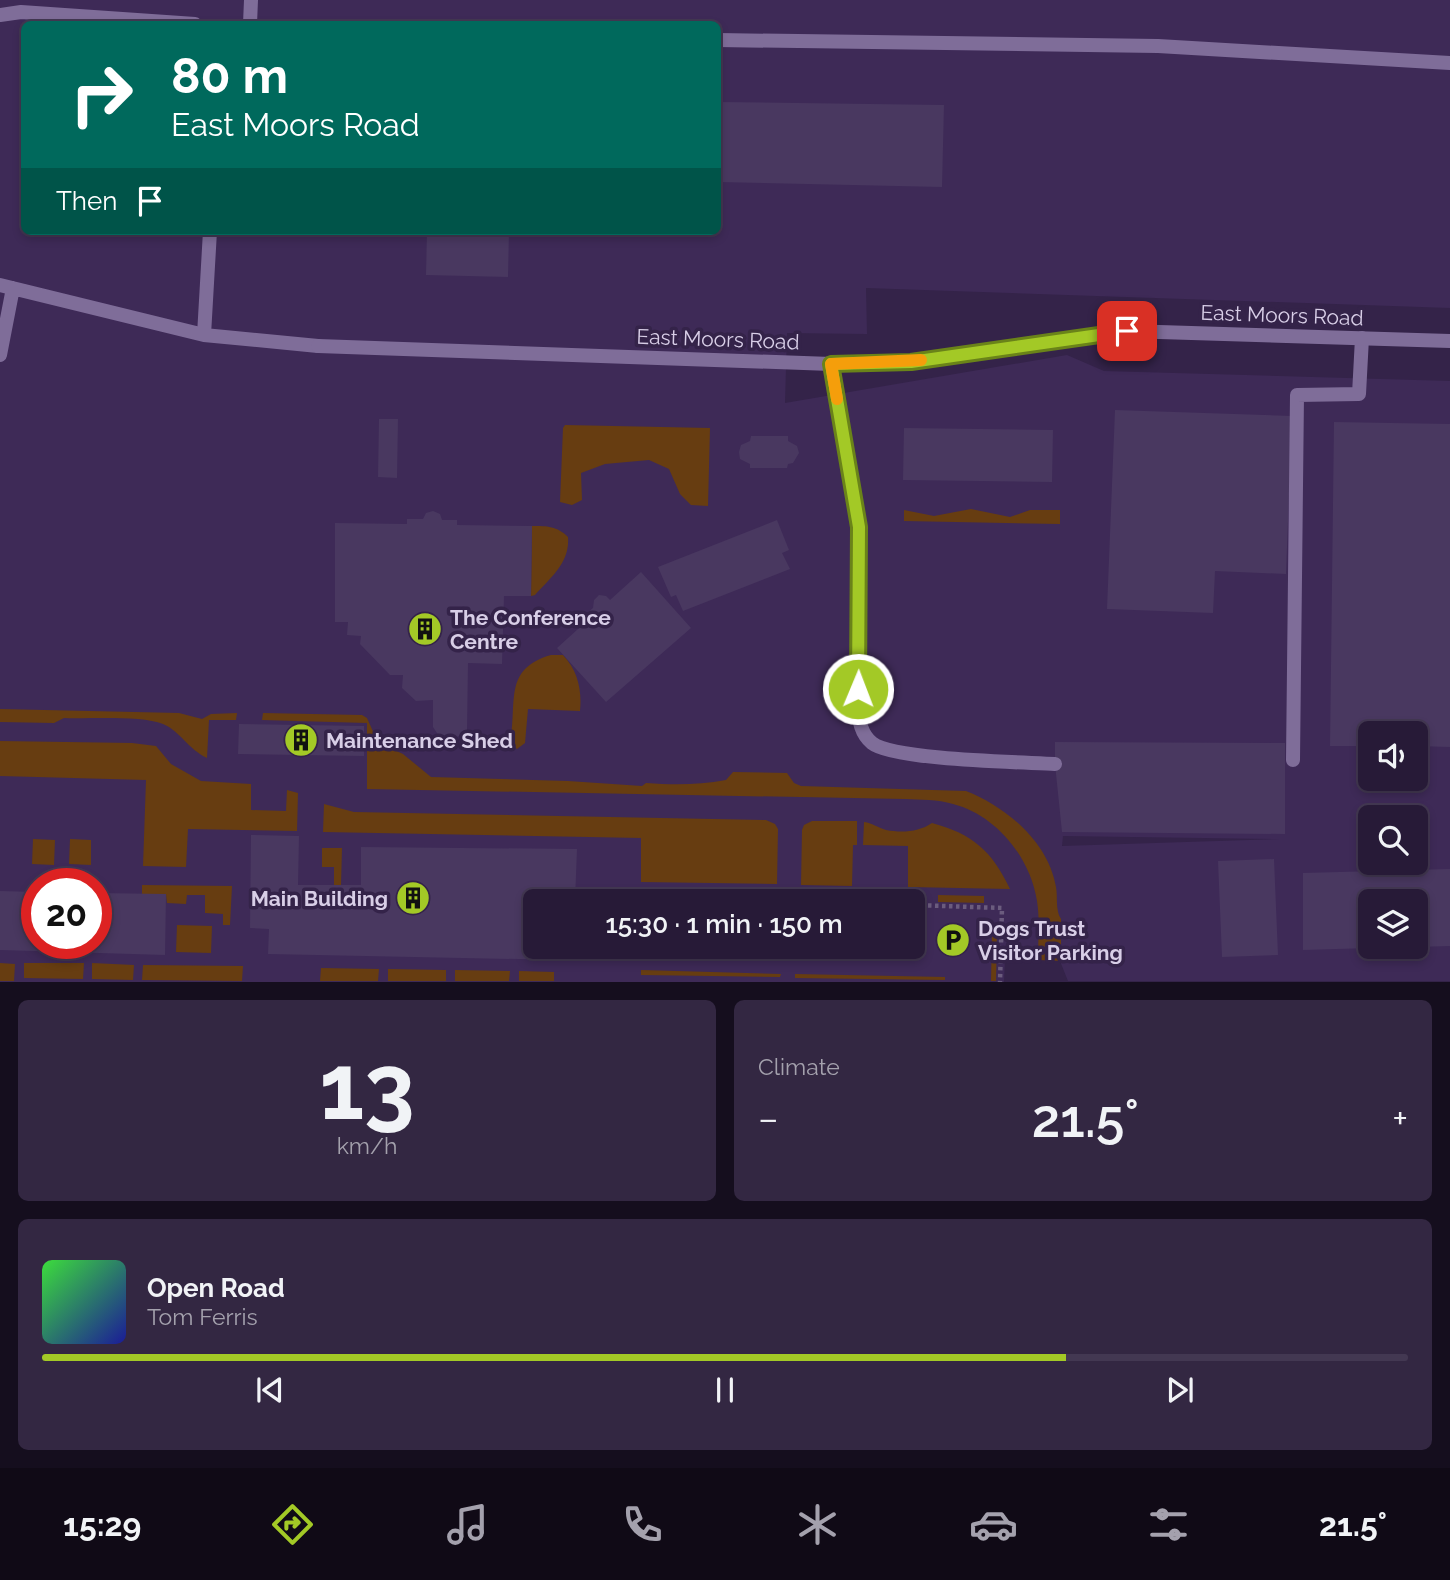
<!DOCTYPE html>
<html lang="en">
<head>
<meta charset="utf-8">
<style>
	:root { --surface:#271a37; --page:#332742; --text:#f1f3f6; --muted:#a4a1ad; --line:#433852; --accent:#a3c926 }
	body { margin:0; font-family:Raleway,sans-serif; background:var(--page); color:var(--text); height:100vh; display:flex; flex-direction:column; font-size:26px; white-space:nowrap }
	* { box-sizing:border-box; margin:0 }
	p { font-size:23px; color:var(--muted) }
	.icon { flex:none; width:38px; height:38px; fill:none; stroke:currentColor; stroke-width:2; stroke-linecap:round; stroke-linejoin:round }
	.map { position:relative; height:982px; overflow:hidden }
	.drawer { display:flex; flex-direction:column; gap:18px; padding:18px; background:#150e1e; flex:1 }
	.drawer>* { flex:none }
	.banner { position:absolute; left:21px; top:21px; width:700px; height:214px; border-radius:10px; box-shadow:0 4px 10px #0003,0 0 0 2px var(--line); background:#00695c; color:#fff; overflow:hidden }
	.fabs { position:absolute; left:1358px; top:721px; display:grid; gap:14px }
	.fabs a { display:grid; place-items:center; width:70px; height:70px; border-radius:10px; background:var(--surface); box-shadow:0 4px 10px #0003,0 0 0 2px var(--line); font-size:35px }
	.speed { position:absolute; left:21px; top:868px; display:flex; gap:14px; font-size:35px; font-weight:700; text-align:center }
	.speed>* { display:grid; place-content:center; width:91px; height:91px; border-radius:50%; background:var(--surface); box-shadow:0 4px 10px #0003,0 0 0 2px var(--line); line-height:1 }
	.speed .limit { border:10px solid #d22; background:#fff; color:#111 }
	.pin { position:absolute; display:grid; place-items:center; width:60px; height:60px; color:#fff; margin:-30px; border-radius:14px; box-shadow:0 4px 10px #0006 }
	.me { position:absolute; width:77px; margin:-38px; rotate:1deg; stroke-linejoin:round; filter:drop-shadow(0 0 5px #0008) }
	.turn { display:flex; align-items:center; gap:24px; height:147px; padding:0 35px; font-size:32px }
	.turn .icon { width:91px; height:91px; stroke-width:2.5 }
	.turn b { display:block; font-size:49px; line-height:60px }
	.then { display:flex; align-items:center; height:66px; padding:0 35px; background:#0003; gap:14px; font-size:26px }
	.big { font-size:52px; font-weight:600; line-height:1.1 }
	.drawer .widget { flex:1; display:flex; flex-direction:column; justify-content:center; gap:10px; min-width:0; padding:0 24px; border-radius:10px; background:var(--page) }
	.drawer .dial { align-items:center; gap:0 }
	.dial b { font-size:91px; line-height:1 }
	.song { display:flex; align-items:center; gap:21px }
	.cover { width:84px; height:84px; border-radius:10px; background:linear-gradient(135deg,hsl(120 70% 55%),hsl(240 70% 35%)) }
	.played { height:7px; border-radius:4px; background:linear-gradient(90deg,var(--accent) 75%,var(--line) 75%) }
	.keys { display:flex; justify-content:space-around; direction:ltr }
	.heat { display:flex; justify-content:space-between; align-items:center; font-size:38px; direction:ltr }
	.drawer .tiles { flex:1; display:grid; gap:18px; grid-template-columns:1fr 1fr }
	.widget:last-child { grid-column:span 2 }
	.trip { position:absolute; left:523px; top:889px; width:402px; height:70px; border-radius:10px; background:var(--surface); box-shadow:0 4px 10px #0003,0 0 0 2px var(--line); font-weight:600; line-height:70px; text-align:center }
	.dock { display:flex; height:112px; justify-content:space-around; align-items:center; background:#100a16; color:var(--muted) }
	.dock .icon { width:49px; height:49px }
	.dock .on { color:var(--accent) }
	.dock b { font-size:32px; color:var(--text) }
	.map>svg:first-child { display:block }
	.built { fill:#3e2a57; fill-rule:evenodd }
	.green { fill:#673d11 }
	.building { fill:#493860 }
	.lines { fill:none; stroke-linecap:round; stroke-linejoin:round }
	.path { stroke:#6b5c7e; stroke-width:4.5; stroke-dasharray:3.5 3.5; stroke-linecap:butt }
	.service { stroke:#7f6d99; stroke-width:14 }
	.minor { stroke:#7f6d99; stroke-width:14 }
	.route-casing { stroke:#6a8319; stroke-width:18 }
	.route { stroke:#a3c926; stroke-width:12 }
	.slow { stroke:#f59e0b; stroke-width:12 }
	.labels { text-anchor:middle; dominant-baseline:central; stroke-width:7; stroke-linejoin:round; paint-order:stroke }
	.street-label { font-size:21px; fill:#d8cee7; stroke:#342349 }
	.poi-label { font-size:21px; font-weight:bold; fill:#d8cee7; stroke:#342349; text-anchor:start }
</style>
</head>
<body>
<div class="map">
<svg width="1450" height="982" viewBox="0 0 1450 982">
	<rect width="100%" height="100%" fill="#342349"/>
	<path class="built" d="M0,0H1450V308L866,288L867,334L787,333L785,403L1067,355L1104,371L1450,381V981H1068L1060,961L1005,958L1004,982H0ZM24,24H718V231H24ZM1370,733H1416V779H1370ZM1370,817H1416V863H1370ZM1063,836L1279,839H1280L1062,846ZM37,884H96V943H37ZM536,901H914V947H536ZM1370,901H1416V947H1370Z"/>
	<path class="green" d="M565,425L710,428L708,506L691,505L680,494L669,469L649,460L605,464L581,473L582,500L572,505L560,502L563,428Z
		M971,509L1010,517L1030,510H1060V524L904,521V510L934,516Z
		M532,526C547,526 557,526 568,537C570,563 551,577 535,595L531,596Z
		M551,655H563C578,671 582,690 580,711L528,709L525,743L517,749L510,742C518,703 502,669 551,655Z
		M0,709L179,713L202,719L211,714L237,713L236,720H209L207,758C188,749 180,731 163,724C141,715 89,719 64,718L54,723L0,722Z
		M263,713L362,715L367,718L375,736L390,748L403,754L431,777L568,781L642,786L646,783C674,785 699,785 726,780L733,772L787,773L794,783L801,786L966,791C1006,807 1048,841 1056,887C1058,897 1055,910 1061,919V961L1038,960C1038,940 1040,920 1037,901C1030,857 996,815 953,804C937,799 921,800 905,799L367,789V723L262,720Z
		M0,741L132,743L156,746L171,764L201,781L251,784V810L286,811L287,790L298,793L297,831L188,829L186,867L143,866L146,780L0,776Z
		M324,804L354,812L766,820L775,824L778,829L777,884L641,882V838L323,832Z
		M812,821H857V845H853L852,886L801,885L802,830L804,825Z
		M864,822C873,823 878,828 886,830C902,833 919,832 932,823C973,834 992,851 1010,889L908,887V846L863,845Z
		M33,839L55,840L54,865L32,864Z
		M70,839L91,840V865L69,864Z
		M322,848H342L341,885H334V867H322Z
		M142,885L232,886L230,925H223V914L205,913V895H187L186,904L167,903L166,894H142Z
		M654,890L700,891V899L654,897Z
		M716,891L761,892V899L715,898Z
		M816,892L861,893V901L816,899Z
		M875,893L921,895V902L876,900Z
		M938,895L984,896V903L938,902Z
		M177,925L212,926L211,953L176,952Z
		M997,933L996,981H991L992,934Z
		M0,963L15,964L14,981H0Z
		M24,963H84L83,979L24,978Z
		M92,963L134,965L133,980L92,979Z
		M143,965L243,966L242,981L142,980Z
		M321,968L379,969L378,981H320Z
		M388,969L446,970V981H388Z
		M455,970L510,971L509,981H455Z
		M641,970L781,974L780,977L641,975Z
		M519,971L554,972V981H519Z
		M795,974L945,977V980L795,978Z"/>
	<path class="building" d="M718,102L944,105L942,187L718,182Z
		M427,231H509L508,277L426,275Z
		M1115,410L1292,416L1286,574L1215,571L1213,613L1107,609Z
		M379,419H398L397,478L378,477Z
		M1334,422L1450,424V747L1416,746V733H1370V746H1330Z
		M904,428L1053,430L1052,482L903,480Z
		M751,436H788V441L797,446L799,453L793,463L788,464L787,468H750V464L740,459L739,452L741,445L750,441Z
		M433,511L440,514L442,520H457V525L532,526L531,596H504L502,664L468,663L467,731L457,737L439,736L433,727V700L416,701L402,688L403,675H390L360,644L361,636L347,635L348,622H335V523L407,524V519H423L426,513Z
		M777,520L789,550L782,553L790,569L683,611L676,595L671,597L658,567Z
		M641,572L691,628L606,702L557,648L588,620V612L593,608L594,600L599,595L606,596L610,600Z
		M239,724L364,726V756L238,754Z
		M1055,742L1285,743V834L1062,832L1055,764Z
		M251,835L299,836L298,885H361V847L577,849L575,901H536V947H565V960L268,954L269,929L250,928Z
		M1274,859L1278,955L1222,957L1218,861Z
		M1450,869V946L1416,947V901H1370V948L1303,950V873Z
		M0,891L37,892V943H96V893L166,894L165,955L0,950Z"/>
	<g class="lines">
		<path class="path" d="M575,895L639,897V900L683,901
			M801,896H808V901
			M768,901V896H778
			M914,905L1002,908L1000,982"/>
		<path class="service" d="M0,15L21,12L195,24
			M250,24L251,0
			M718,40L1158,46L1450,63
			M210,231L204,335L318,346
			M0,285L204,335
			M0,355L13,288
			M831,364L859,527L858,708C859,721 861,734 872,743C893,760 1021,762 1055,764
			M1293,760L1297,395L1359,394L1362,338"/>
		<path class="minor" d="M318,346L831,364L911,362L1127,331L1450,341"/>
	</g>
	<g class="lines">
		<g class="route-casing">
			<path id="route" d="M858,689L859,527L831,364L911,362L1127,331"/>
		</g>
		<use href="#route" class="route"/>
		<path class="slow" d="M837,399L831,364L921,360"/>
	</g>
	<defs>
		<g id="building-disc" transform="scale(1.75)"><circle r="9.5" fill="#a3c926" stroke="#342349"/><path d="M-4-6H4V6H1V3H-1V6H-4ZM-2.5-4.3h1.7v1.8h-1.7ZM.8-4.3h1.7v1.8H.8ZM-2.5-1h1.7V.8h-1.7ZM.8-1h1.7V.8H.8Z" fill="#111"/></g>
		<g id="parking-disc" transform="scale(1.75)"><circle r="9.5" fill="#a3c926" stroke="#342349"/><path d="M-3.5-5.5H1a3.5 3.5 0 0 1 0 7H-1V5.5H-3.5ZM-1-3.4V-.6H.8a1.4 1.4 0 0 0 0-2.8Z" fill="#111"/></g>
	</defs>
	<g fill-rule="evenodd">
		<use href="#building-disc" x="425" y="629"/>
		<use href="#building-disc" x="301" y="740"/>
		<use href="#building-disc" x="413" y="898"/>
		<use href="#parking-disc" x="953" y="940"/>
	</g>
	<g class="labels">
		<g class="street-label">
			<text transform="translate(1282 315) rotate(2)">East Moors Road</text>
			<text transform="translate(718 339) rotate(2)">East Moors Road</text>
		</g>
		<g class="poi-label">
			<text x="450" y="617">The Conference<tspan x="450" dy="24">Centre</tspan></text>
			<text x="326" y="740">Maintenance Shed</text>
			<text x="388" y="898" text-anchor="end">Main Building</text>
			<text x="978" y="928">Dogs Trust<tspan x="978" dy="24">Visitor Parking</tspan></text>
		</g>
	</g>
</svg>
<div class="fabs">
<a><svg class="icon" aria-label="sound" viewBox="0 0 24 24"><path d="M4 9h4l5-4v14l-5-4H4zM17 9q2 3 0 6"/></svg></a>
<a><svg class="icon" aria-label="search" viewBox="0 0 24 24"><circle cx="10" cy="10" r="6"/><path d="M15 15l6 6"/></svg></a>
<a><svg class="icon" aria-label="layers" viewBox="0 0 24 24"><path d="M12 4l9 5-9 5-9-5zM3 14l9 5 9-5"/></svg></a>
</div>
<div class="speed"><div class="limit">20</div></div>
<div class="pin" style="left:1127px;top:331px;background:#d93025"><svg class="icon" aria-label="arrive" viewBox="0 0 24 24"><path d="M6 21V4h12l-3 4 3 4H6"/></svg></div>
<svg class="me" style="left:858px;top:689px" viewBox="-20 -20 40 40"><circle r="17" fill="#a3c926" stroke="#fff" stroke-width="3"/><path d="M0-11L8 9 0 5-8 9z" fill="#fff"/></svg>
<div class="trip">15:30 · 1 min · 150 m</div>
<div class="banner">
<div class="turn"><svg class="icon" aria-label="right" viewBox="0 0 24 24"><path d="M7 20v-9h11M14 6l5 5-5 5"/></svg><div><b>80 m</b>East Moors Road</div></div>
<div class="then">Then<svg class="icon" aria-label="arrive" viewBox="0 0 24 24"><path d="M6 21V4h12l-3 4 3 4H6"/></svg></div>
</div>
</div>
<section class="drawer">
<div class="tiles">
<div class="widget dial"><b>13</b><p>km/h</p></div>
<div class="widget"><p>Climate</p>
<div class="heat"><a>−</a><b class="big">21.5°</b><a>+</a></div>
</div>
<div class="widget">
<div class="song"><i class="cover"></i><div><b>Open Road</b><p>Tom Ferris</p></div></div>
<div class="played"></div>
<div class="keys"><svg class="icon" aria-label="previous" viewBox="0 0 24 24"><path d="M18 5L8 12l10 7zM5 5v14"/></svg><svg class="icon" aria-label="pause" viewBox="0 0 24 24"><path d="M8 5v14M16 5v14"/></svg><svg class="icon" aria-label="next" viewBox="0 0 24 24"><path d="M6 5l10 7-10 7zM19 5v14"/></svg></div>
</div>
</div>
</section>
<nav class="dock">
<b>15:29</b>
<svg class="icon on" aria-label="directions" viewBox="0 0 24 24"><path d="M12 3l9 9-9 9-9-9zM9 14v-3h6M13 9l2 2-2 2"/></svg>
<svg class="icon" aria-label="music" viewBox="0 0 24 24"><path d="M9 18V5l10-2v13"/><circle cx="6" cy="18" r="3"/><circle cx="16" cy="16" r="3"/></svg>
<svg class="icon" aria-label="phone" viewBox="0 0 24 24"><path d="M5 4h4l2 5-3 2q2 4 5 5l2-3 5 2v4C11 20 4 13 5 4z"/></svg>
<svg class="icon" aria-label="climate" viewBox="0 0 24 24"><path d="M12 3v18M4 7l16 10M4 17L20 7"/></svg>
<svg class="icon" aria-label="car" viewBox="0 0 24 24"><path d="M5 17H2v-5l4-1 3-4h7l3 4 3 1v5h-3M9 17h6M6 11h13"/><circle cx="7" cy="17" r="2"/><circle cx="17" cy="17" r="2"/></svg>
<svg class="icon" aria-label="filters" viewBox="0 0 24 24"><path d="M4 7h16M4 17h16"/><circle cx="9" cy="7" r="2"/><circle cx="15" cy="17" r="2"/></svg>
<b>21.5°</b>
</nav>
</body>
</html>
